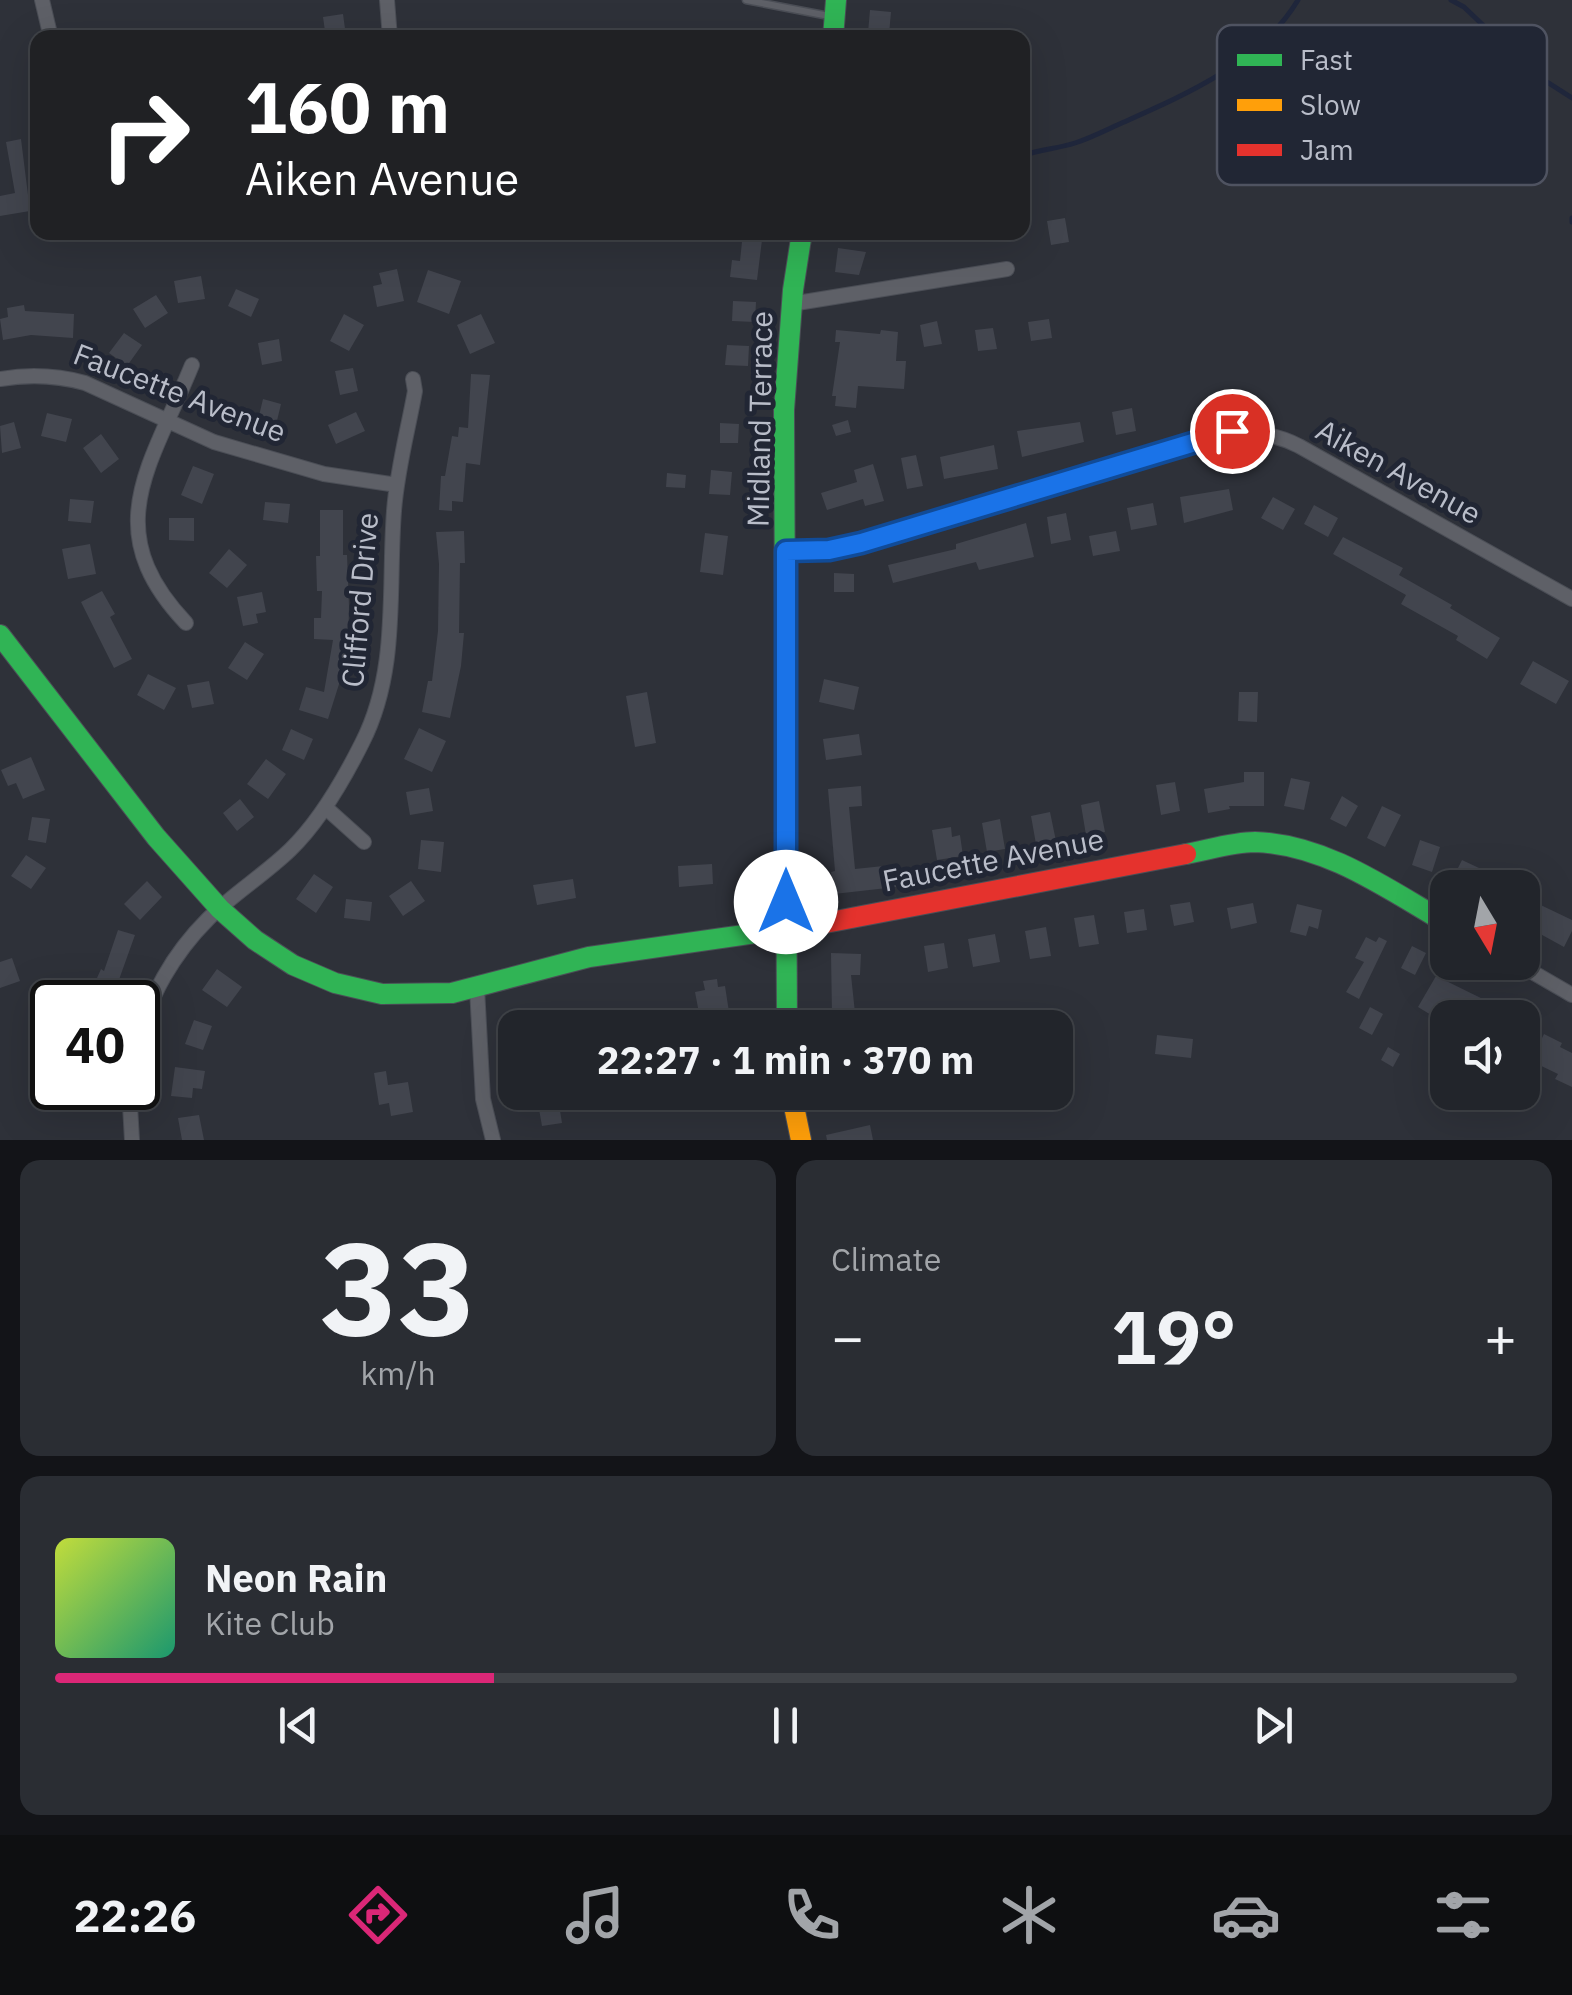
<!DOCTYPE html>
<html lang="en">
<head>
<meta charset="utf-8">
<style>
	:root { --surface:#22252b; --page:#2a2d33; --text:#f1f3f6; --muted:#a2a5a9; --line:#3f4247; --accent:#db2777 }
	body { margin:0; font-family:"IBM Plex Sans",sans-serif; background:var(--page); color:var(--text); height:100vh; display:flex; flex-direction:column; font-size:38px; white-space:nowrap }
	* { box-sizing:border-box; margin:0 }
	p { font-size:32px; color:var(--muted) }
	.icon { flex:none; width:55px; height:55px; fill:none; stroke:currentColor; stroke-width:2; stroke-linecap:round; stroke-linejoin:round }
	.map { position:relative; height:1140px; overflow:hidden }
	.panel { display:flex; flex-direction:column; gap:20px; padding:20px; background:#131418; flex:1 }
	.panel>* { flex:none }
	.top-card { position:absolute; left:30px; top:30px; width:1000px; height:210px; border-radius:20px; box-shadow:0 10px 40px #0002,0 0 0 2px var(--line); background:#202124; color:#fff; overflow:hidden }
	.needle { width:65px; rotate:170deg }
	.tools { position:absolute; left:1430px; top:870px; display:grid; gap:20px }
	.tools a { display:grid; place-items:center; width:110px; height:110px; border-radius:20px; background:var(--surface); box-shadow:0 10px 40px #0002,0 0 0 2px var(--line); font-size:50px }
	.speed { position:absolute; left:30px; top:980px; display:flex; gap:20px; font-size:50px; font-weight:700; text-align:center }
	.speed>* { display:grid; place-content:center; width:130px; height:130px; border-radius:50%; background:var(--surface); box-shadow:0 10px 40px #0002,0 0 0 2px var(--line); line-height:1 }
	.speed .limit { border:5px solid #111; border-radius:15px; background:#fff; color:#111 }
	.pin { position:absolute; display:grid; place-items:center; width:85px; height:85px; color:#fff; margin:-42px; border:5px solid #fff; border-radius:50%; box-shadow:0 2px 10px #0007 }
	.me { position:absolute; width:110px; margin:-55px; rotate:0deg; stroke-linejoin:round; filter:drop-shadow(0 0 8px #0008) }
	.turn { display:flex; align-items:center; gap:35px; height:210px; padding:0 50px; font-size:45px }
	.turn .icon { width:130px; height:130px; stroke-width:2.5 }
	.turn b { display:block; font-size:70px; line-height:85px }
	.big { font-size:75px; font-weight:800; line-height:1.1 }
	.panel .widget { flex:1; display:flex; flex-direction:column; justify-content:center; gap:15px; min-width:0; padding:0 35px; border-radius:20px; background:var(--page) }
	.panel .dial { align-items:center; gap:0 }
	.dial b { font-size:130px; line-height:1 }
	.song { display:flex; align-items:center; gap:30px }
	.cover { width:120px; height:120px; border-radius:15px; background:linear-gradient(135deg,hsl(70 70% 55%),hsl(160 70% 35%)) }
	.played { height:10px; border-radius:5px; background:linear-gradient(90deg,var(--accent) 30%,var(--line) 30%) }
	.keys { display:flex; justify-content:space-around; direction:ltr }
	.heat { display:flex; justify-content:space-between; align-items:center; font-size:55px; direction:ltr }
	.panel .tiles { flex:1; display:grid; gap:20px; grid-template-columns:1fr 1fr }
	.widget:last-child { grid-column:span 2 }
	.trip { position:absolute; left:498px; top:1010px; width:575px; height:100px; border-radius:20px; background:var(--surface); box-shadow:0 10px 40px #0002,0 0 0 2px var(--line); font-weight:800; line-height:100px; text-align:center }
	.menu { display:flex; height:160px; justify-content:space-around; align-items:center; background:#0e0f11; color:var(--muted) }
	.menu .icon { width:70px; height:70px }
	.menu .active { color:var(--accent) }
	.menu b { font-size:45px; color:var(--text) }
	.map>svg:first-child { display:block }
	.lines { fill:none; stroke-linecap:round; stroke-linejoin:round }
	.stream { stroke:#1f263b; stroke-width:5 }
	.building { fill:#42454e }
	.lane-casing { stroke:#4b4e56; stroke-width:9 }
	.street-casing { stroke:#4b4e56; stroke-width:16 }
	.fast-casing { stroke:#4b4e56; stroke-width:22 }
	.slow-casing { stroke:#4b4e56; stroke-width:22 }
	.jam-casing { stroke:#4b4e56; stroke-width:22 }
	.lane { stroke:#5e6067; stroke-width:6 }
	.street { stroke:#5e6067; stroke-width:14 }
	.fast { stroke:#30b455; stroke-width:20 }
	.slow { stroke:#ff9f0a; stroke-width:20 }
	.jam { stroke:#e5322d; stroke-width:20 }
	.route-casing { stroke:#114b97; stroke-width:25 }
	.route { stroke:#1a73e8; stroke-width:18 }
	.labels { text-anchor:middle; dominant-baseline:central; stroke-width:10; stroke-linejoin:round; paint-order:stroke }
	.street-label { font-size:30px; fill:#b9bdc9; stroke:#212634 }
	.key { fill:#212634; stroke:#4f5361; stroke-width:2.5 }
	.key-label { font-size:28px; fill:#b9bdc9 }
</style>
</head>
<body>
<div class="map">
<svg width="1572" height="1140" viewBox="0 0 1572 1140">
	<rect width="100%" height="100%" fill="#2e3139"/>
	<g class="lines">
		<path class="stream" d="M1451,0L1464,7L1533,73L1572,98
			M1022,156C1040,149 1057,149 1075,143C1091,138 1108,129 1124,122C1187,94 1261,62 1298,0
			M1572,218V222"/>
	</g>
	<path class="building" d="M870,10L891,12L889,34L868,33Z
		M343,14L346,36L326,38L323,17Z
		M21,139L30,211L0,216V196L15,193L6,142Z
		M1065,218L1069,242L1051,245L1047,221Z
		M743,232H763L757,280L730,277L732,260L740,261Z
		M838,248L866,252L859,275L835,272Z
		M397,269L404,301L377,307L373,286L382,284L379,273Z
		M428,270L461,281L449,314L417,302Z
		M201,276L205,299L178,303L174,281Z
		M236,289L259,299L251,317L228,306Z
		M156,295L168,313L145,328L133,309Z
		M733,301L756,302L755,322L732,321Z
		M24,305L25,311L74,314L73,338L31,335L3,340L0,319L8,317L7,308Z
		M344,314L364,325L349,351L330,341Z
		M481,314L495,343L470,354L457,325Z
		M1049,319L1052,338L1031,341L1028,322Z
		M937,321L942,344L924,347L920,325Z
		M993,328L997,349L978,351L975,330Z
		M836,330L880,334L881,330L898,332L896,361H906L904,389L858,386L856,408L835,406L836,396H832L840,342H835Z
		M124,333L142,345L127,366L109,353Z
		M279,339L282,361L262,365L258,343Z
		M727,345L749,346L748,366L725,365Z
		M353,368L358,391L340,395L335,371Z
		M471,374L490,375L480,465L466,463L463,502L452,501V511L439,510L441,476H445L452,436L458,437L459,427L468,428Z
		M263,399L281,404L275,429L257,424Z
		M1132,408L1136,431L1116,435L1112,412Z
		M356,412L365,431L336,444L328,425Z
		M47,413L72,419L66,442L41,436Z
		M848,420L851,432L836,436L832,425Z
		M14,422L21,448L2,453L0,426Z
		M1080,422L1084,442L1022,457L1017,431Z
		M720,423L739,424L738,443H720Z
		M101,434L119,459L101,473L83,448Z
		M994,445L998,469L944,479L940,457Z
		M916,455L923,486L907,489L901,458Z
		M873,464L884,501L865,506L863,499L827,510L821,493L857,482L854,470Z
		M193,466L214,474L202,504L181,495Z
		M711,470L732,472L730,495L709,494Z
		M667,473L686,475L685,488L666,487Z
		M1229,489L1233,510L1184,523L1180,497Z
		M1273,497L1295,509L1283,530L1261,518Z
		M70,499L94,501L91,523L68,521Z
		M265,502L290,504L288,523L263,520Z
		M1153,503L1157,525L1131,530L1127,508Z
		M1314,505L1338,518L1328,537L1304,524Z
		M320,510H343V555H347L349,606L348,655L353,656L349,682L340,681L328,719L299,710L306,687L324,692L333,640L314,639V618H321L322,591H317L316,556H320Z
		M1066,513L1071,540L1051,544L1047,517Z
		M169,518H194V541L169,540Z
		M1026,523L1034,557L979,570L976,562L893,583L888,565L956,549V544Z
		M464,531L465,563H460L459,633H464L461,666L450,718L422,712L428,681H432L438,631L439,564L436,532Z
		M1116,531L1120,551L1093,556L1089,536Z
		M705,533L728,536L723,575L700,572Z
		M1343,537L1403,568L1399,575L1452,605L1450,608L1500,638L1487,659L1456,640L1458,636L1401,604L1406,595L1333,554Z
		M90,544L96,574L68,579L62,549Z
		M229,549L247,565L227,588L209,573Z
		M834,573L854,574V592H834Z
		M102,591L115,614L110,617L132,659L114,668L81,602Z
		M262,592L266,612L256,614L258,623L243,626L237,597Z
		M245,642L264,654L247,680L228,668Z
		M1533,661L1569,681L1556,704L1520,684Z
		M148,674L176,688L164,710L137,695Z
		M824,679L859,687L854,710L819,702Z
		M209,681L214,704L192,708L187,685Z
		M647,692L656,743L635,747L626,696Z
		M1239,692H1258L1257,722L1238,721Z
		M419,728L446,741L432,772L404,759Z
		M291,729L313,739L304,760L282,750Z
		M859,734L862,755L826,760L823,739Z
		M31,757L45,790L23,799L16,783L8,786L1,770Z
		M266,759L286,774L268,799L247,784Z
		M1244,772H1264V806H1229L1230,809L1208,813L1204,789L1244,782Z
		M1291,778L1310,782L1304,810L1284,806Z
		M1175,782L1180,811L1161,815L1156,785Z
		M861,786L862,806L849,807L855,869L893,865L896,887L834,894L831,872L835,871L828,789Z
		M429,788L433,811L410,815L406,792Z
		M1342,796L1358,806L1346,827L1330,819Z
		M240,799L254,817L237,831L223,813Z
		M1099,801L1105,832L1086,835L1081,805Z
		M1382,806L1401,815L1385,847L1367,838Z
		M1050,812L1056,841L1036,844L1031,816Z
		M32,817L50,819L46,843L28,840Z
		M1000,819L1005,849L987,852L982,823Z
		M951,827L952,837L960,835L963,856L937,860L932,830Z
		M421,840L444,842L441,872L418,869Z
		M1420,840L1440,847L1432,872L1412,865Z
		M26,855L46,868L31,889L11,876Z
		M1462,860L1496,876L1499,872L1520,888H1463L1451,882Z
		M712,864L713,884L679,887L678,866Z
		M314,874L333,887L316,913L296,899Z
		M573,879L576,898L537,905L533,885Z
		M147,881L162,897L140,920L124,904Z
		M411,881L425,901L403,916L389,896Z
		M1526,898L1572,920V931L1564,947L1522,924Z
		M346,899L372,902L370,921L344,918Z
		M1190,902L1194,922L1174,926L1170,905Z
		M1253,903L1257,923L1231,929L1227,908Z
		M1297,904L1322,910L1318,929L1309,926L1306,936L1290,932Z
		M1144,909L1147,930L1127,933L1124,912Z
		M1094,915L1099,944L1079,947L1074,918Z
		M1046,927L1051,956L1030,959L1025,931Z
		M118,930L135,935L111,1002H104L89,996L101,969L104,971Z
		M995,934L1000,962L973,967L968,939Z
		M1366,937L1376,942L1379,937L1387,941L1359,999L1346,992L1364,962L1355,958Z
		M944,943L948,968L928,972L924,946Z
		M1412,946L1426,953L1415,975L1401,968Z
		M831,953L861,954L860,975H851L855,1013L832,1015Z
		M12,958L20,981L0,988V962Z
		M217,969L242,987L227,1007L202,990Z
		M1436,976L1491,1003L1482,1018H1436L1418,1007Z
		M717,979L718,987L725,986L731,1025L708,1028L706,1012L699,1013L695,992L705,990L703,981Z
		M1370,1007L1383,1014L1372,1035L1359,1028Z
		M622,1012L625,1028H594L593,1017Z
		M194,1020L212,1026L203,1050L185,1044Z
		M1544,1034L1562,1043L1560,1047L1572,1053V1087L1555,1079L1558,1074L1531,1061Z
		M1157,1035L1193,1039L1191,1058L1155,1054Z
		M1388,1047L1400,1054L1393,1067L1381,1060Z
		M175,1067L205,1071L202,1089L193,1088L192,1098L171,1096Z
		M386,1071L388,1085L408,1082L413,1112L391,1116L389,1103L379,1105L374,1073Z
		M69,1088H94V1110L70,1111Z
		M536,1092H557L562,1123L542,1126Z
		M835,1092H887L888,1099L838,1108Z
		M199,1115L204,1140H182L178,1118Z
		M870,1125L873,1140H827L826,1135Z"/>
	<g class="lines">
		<g class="lane-casing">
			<path id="lane" d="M746,0L829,16"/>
		</g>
		<g class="street-casing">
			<path id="street" d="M42,0L51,38
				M387,0L390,38
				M791,304L1007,269
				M0,379C30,374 56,375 85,383L214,442L324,474L397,485
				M786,551L829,549L861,543L1198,439C1233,429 1266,429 1299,446L1572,599
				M186,623C97,529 151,466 192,365
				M325,807L364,842
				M1515,962L1572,995
				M477,988L483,1099L493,1140
				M138,1044C148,997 174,953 208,919C233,894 264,875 290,850C320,821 343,781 362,743C399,671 388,589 394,511C397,470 408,430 415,391L413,379
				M129,1088L132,1140"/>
		</g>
		<g class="fast-casing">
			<path id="fast" d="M833,38L836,0
				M0,635L156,837L220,909L255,940L293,965L335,983L382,994L452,993L589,957L820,924
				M1186,854C1208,850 1233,842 1255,842C1326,844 1389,890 1448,924
				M787,1028L784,410L793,290L802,232"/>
		</g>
		<g class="slow-casing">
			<path id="slow" d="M791,1092L801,1140"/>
		</g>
		<g class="jam-casing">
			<path id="jam" d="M820,924L1186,854"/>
		</g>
		<use href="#lane" class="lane"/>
		<use href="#street" class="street"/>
		<use href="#fast" class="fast"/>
		<use href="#slow" class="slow"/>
		<use href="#jam" class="jam"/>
	</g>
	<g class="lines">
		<g class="route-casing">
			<path id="route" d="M786,902V551L829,550L861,543L1232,431"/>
		</g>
		<use href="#route" class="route"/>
	</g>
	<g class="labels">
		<g class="street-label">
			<text transform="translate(180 392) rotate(21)">Faucette Avenue</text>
			<text transform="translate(759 419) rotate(-89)">Midland Terrace</text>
			<text transform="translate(1399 471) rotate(29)">Aiken Avenue</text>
			<text transform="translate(359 600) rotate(-85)">Clifford Drive</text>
			<text transform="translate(993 859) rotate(-11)">Faucette Avenue</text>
		</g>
	</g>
	<rect x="1217" y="25" width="330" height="160" rx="15" class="key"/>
	<rect x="1237" y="54" width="45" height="12" fill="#30b455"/>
	<rect x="1237" y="99" width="45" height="12" fill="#ff9f0a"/>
	<rect x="1237" y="144" width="45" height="12" fill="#e5322d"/>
	<g class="key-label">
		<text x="1300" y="70">Fast</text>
		<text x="1300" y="115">Slow</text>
		<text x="1300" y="160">Jam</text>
	</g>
</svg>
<div class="tools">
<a><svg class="needle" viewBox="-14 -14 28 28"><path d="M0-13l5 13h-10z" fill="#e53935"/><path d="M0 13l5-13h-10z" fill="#a2a5a9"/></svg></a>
<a><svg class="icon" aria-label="sound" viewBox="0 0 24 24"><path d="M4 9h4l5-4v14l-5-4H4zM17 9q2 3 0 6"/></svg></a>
</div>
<div class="speed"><div class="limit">40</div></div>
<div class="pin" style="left:1232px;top:431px;background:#d93025"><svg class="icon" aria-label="arrive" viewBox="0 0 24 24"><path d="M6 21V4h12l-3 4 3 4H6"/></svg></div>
<svg class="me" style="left:786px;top:902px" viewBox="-20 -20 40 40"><circle r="19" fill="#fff"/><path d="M0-13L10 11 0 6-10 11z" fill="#1a73e8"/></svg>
<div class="trip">22:27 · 1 min · 370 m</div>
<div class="top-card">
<div class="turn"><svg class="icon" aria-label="right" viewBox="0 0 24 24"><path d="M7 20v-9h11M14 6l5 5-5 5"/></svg><div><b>160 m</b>Aiken Avenue</div></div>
</div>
</div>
<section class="panel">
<div class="tiles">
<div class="widget dial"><b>33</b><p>km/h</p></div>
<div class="widget"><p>Climate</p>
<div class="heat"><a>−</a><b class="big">19°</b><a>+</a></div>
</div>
<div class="widget">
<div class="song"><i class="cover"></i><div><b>Neon Rain</b><p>Kite Club</p></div></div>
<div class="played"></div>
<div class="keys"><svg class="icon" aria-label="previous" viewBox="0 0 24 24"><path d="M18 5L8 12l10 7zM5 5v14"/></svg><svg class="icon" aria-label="pause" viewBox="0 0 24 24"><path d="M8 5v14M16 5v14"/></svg><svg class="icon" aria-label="next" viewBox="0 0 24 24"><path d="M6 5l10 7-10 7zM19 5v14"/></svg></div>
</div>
</div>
</section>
<nav class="menu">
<b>22:26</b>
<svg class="icon active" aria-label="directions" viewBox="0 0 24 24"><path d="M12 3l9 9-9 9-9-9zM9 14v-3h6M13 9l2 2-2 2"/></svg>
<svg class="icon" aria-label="music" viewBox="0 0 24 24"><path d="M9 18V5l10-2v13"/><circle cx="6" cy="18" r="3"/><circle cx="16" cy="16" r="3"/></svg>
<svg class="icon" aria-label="phone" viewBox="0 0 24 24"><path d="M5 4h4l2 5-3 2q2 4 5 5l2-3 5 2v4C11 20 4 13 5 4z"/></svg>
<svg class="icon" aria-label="climate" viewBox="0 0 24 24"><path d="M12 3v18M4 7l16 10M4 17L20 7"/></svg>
<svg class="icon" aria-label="car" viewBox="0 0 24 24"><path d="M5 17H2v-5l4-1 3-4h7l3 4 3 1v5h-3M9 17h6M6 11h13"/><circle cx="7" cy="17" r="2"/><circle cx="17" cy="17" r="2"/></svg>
<svg class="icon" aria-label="filters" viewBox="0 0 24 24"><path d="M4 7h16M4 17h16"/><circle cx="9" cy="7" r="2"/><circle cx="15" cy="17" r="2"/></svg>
</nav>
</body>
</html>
